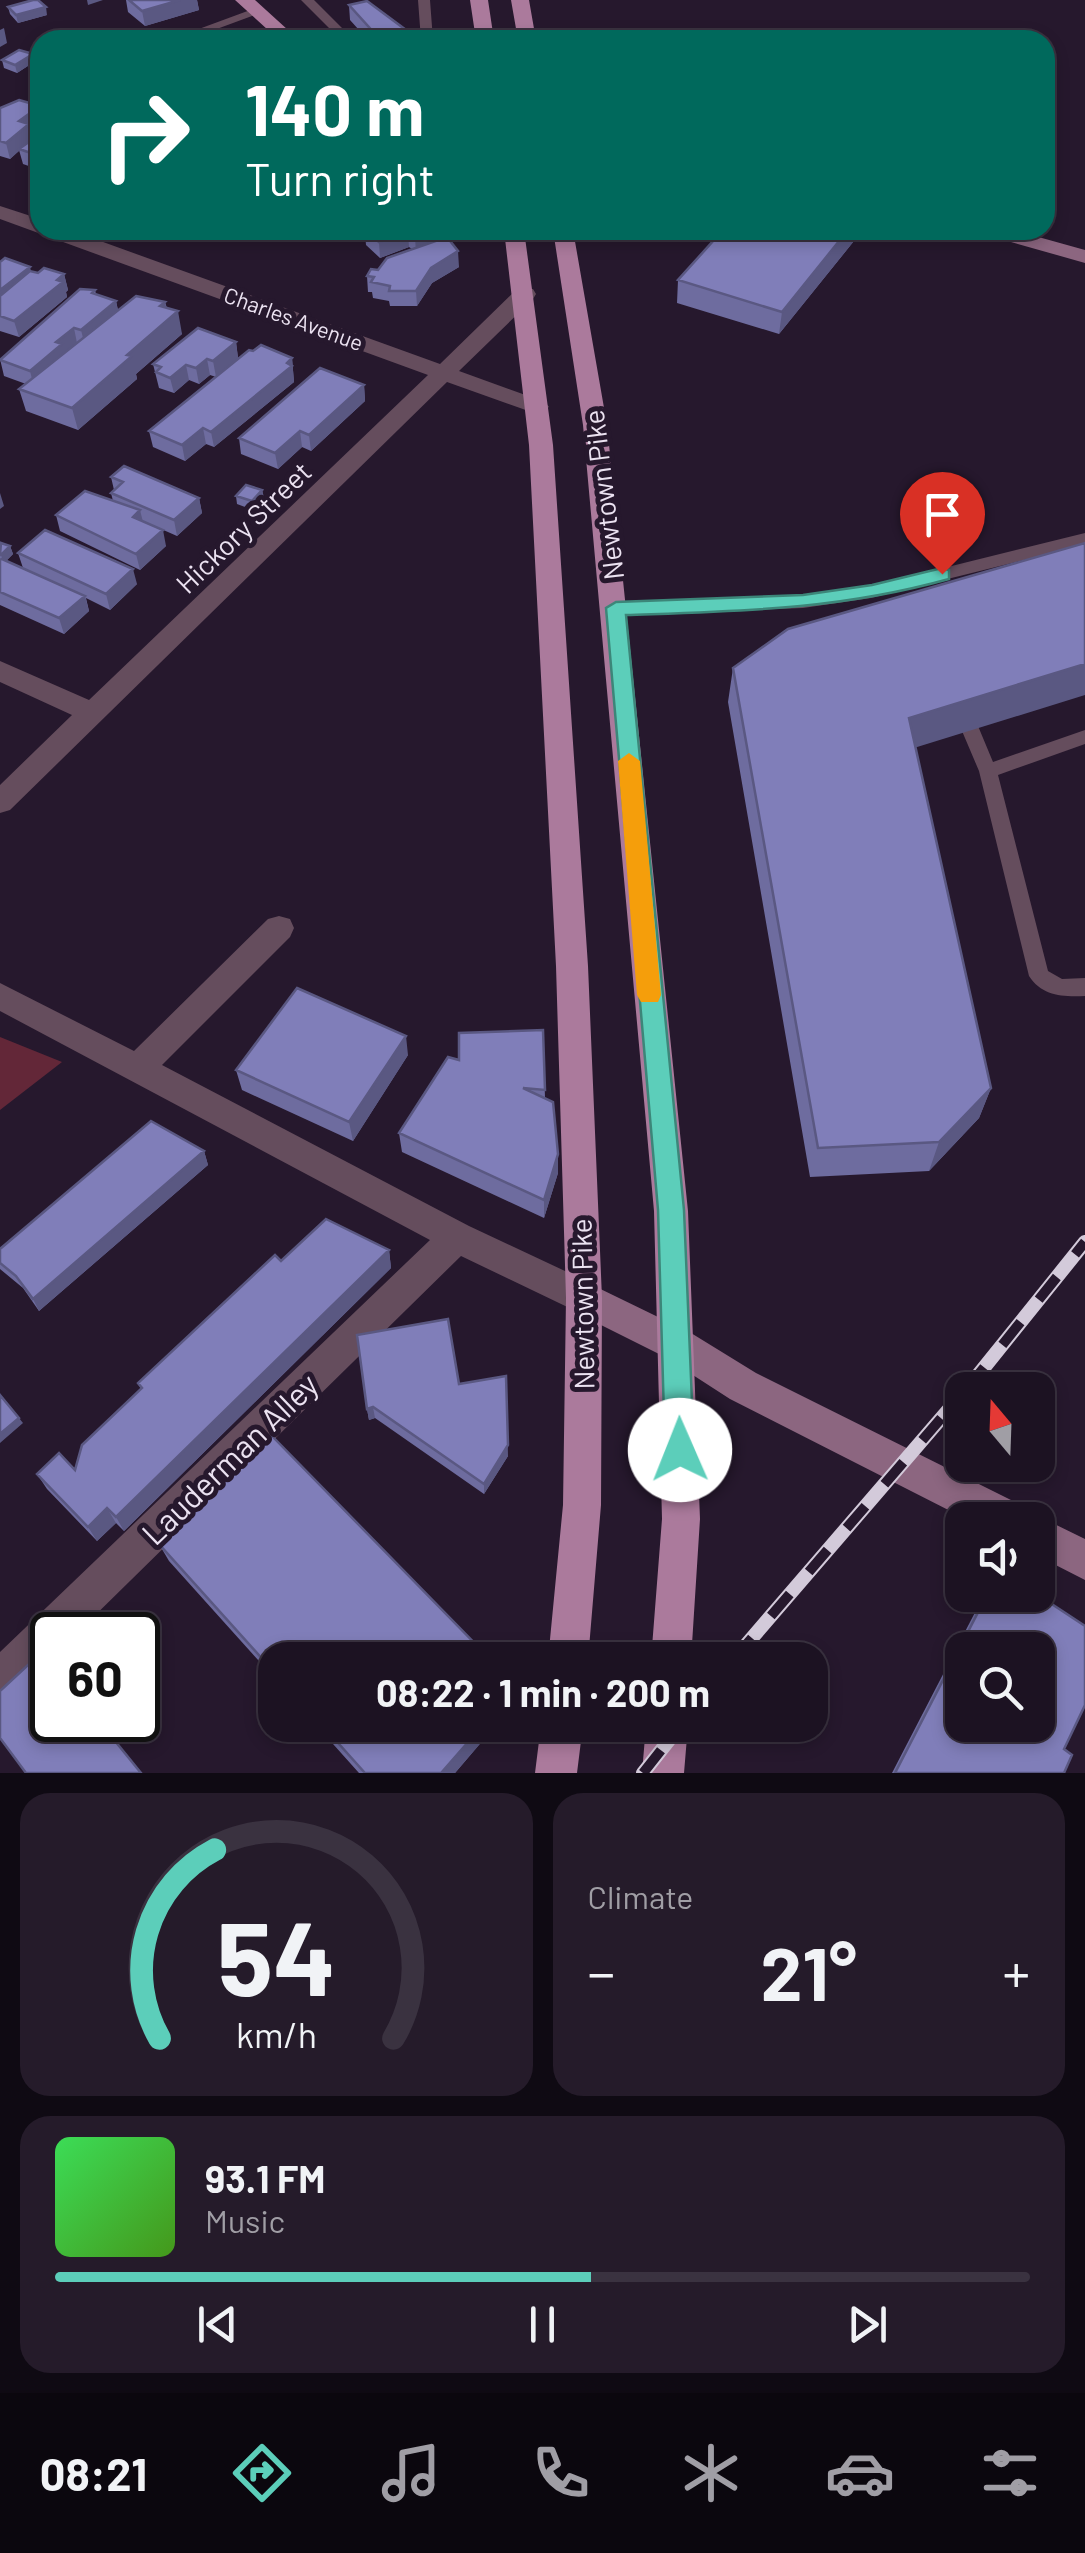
<!DOCTYPE html>
<html lang="en">
<head>
<meta charset="utf-8">
<style>
	:root { --surface:#1c1222; --page:#251b2a; --text:#f1f3f6; --muted:#a09ea5; --line:#3a3240; --accent:#5cceba }
	body { margin:0; font-family:Barlow,sans-serif; background:var(--page); color:var(--text); height:100vh; display:flex; flex-direction:column; font-size:38px; white-space:nowrap }
	* { box-sizing:border-box; margin:0 }
	p { font-size:32px; color:var(--muted) }
	.icon { flex:none; width:55px; height:55px; fill:none; stroke:currentColor; stroke-width:2; stroke-linecap:round; stroke-linejoin:round }
	.map { position:relative; height:1773px; overflow:hidden }
	.panel { display:flex; flex-direction:column; gap:20px; padding:20px; background:#0f0a13; flex:1 }
	.panel>* { flex:none }
	.banner { position:absolute; left:30px; top:30px; width:1025px; height:210px; border-radius:30px; box-shadow:0 5px 15px #0003,0 0 0 2px var(--line); background:#00695c; color:#fff; overflow:hidden }
	.needle { width:65px; rotate:341deg }
	.tools { position:absolute; left:945px; top:1372px; display:grid; gap:20px }
	.tools a { display:grid; place-items:center; width:110px; height:110px; border-radius:20px; background:var(--surface); box-shadow:0 5px 15px #0003,0 0 0 2px var(--line); font-size:50px }
	.speed { position:absolute; left:30px; top:1612px; display:flex; gap:20px; font-size:50px; font-weight:700; text-align:center }
	.speed>* { display:grid; place-content:center; width:130px; height:130px; border-radius:50%; background:var(--surface); box-shadow:0 5px 15px #0003,0 0 0 2px var(--line); line-height:1 }
	.speed .limit { border:5px solid #111; border-radius:15px; background:#fff; color:#111 }
	.pin { position:absolute; display:grid; place-items:center; width:85px; height:85px; color:#fff; margin:-102px -42px; border-radius:50% 50% 50% 0; rotate:-45deg; box-shadow:0 0 10px #0007 }
	.pin .icon { rotate:45deg }
	.me { position:absolute; width:110px; margin:-55px; rotate:359deg; stroke-linejoin:round; filter:drop-shadow(0 0 8px #0008) }
	.turn { display:flex; align-items:center; gap:35px; height:210px; padding:0 50px; font-size:45px }
	.turn .icon { width:130px; height:130px; stroke-width:2.5 }
	.turn b { display:block; font-size:70px; line-height:85px }
	.big { font-size:75px; font-weight:700; line-height:1.1 }
	.panel .card { flex:1; display:flex; flex-direction:column; justify-content:center; gap:15px; min-width:0; padding:0 35px; border-radius:30px; background:var(--page) }
	.panel .dial { align-items:center; gap:0 }
	.dial svg { height:260px; overflow:visible; fill:none; stroke:var(--line); stroke-width:7; stroke-linecap:round; text-anchor:middle }
	.dial text { fill:var(--text); stroke:none }
	.song { display:flex; align-items:center; gap:30px }
	.cover { width:120px; height:120px; border-radius:15px; background:linear-gradient(135deg,hsl(130 70% 55%),hsl(100 70% 35%)) }
	.played { height:10px; border-radius:5px; background:linear-gradient(90deg,var(--accent) 55%,var(--line) 55%) }
	.keys { display:flex; justify-content:space-around; direction:ltr }
	.heat { display:flex; justify-content:space-between; align-items:center; font-size:55px; direction:ltr }
	.panel .tiles { flex:1; display:grid; gap:20px; grid-template-columns:1fr 1fr }
	.card:last-child { grid-column:span 2 }
	.trip { position:absolute; left:258px; top:1642px; width:570px; height:100px; border-radius:30px; background:var(--surface); box-shadow:0 5px 15px #0003,0 0 0 2px var(--line); font-weight:700; line-height:100px; text-align:center }
	.menu { display:flex; height:160px; justify-content:space-around; align-items:center; background:#0b070e; color:var(--muted) }
	.menu .icon { width:70px; height:70px }
	.menu .selected { color:var(--accent) }
	.menu b { font-size:45px; color:var(--text) }
	.map>svg:first-child { display:block }
	.green { fill:#632738 }
	.lines { fill:none; stroke-linecap:round; stroke-linejoin:round }
	.lane { fill:#654d5d; fill-rule:evenodd }
	.street { fill:#654d5d; fill-rule:evenodd }
	.secondary { fill:#8c6680; fill-rule:evenodd }
	.primary { fill:#ab7a9c; fill-rule:evenodd }
	.rail-casing { stroke:#d3cada; stroke-width:14 }
	.rail { stroke:#26182d; stroke-width:10; stroke-dasharray:29; stroke-linecap:butt }
	.wall { fill:#6e6c9f }
	.shaded-wall { fill:#5a5882 }
	.building { fill:#807eb9; stroke:#5a5882; stroke-width:2.5; fill-rule:evenodd }
	.route { fill:#5cceba; stroke:#3c8679; stroke-width:2.5 }
	.slow { fill:#f59e0b }
	.labels { text-anchor:middle; dominant-baseline:central; stroke-width:10; stroke-linejoin:round; paint-order:stroke }
	.far-street-label { font-size:22px; fill:#ebe2f1; stroke:#26182d }
	.street-label { font-size:28px; fill:#ebe2f1; stroke:#26182d }
	.near-street-label { font-size:32px; fill:#ebe2f1; stroke:#26182d }
</style>
</head>
<body>
<div class="map">
<svg width="1085" height="1773" viewBox="0 0 1085 1773">
	<rect width="100%" height="100%" fill="#26182d"/>
	<path class="green" d="M0,1037L62,1062L0,1110Z"/>
	<g class="lines">
		<path class="lane" d="M301,0H314L354,40H341Z
			M418,0H430L433,40H421Z
			M253,9L263,12L187,40H169Z
			M1085,533V545L871,598L803,608L615,615L606,609L615,603L803,596L871,586Z
			M971,724L978,726L993,762L1085,730V744L998,775L1048,971L1062,979L1085,978V996C1062,997 1042,996 1029,976L979,771L962,731Z"/>
		<path class="street" d="M0,206L40,219V230H70L440,364L517,289H533L536,294L533,299L459,371L545,402L549,407L537,414L447,382L10,810L0,813V785L72,715L0,682V661L89,700L428,375L0,219Z
			M279,916L290,919L294,928L290,937L162,1065L469,1226L597,1286L602,1298L597,1310L584,1315L461,1256L75,1635H52V1657L14,1694L0,1700V1652L430,1240L0,1011V983L134,1051L268,919Z"/>
		<path class="secondary" d="M980,230H1013L1085,250V263L983,234Z
			M584,1281L691,1333L756,1373L1023,1506L1028,1520L1038,1516L1085,1539V1580L1038,1556V1520H968L730,1399L665,1357L571,1310L566,1298L571,1286Z"/>
		<path class="primary" d="M235,0H255L299,40H279Z
			M470,0H488L494,40H476Z
			M511,0H529L536,40H518Z
			M504,230H524L553,445L588,966L602,1298L601,1505L588,1660H548L563,1505L566,1298L556,966L529,445Z
			M553,230H573L607,425L688,1211L700,1519L691,1660H651L662,1519L654,1211L583,425Z
			M541,1725H583L577,1773H535Z
			M646,1725H688L684,1773H642Z"/>
		<g class="rail-casing">
			<path id="rail" d="M966,1390L1085,1242
				M733,1660L962,1394
				M643,1773L681,1725"/>
		</g>
		<use href="#rail" class="rail"/>
	</g>
	<path class="wall" d="M126,0H197L199,10L145,26L128,12Z
		M349,5L406,30L407,40H368L350,20Z
		M8,7L47,15L18,23L10,14Z
		M33,54L34,62L17,73L4,68L2,60Z
		M0,108L31,131L33,139L40,134V170L23,164L19,150L10,159L0,156Z
		M212,230H249L238,239Z
		M357,230H443L444,238L459,267L432,283L417,306H390L389,301L373,298L372,292H368L367,276L412,249L409,247L380,258L366,245L365,234L363,235Z
		M723,230H859L858,236L779,334L677,303L678,280Z
		M0,262L38,273L64,274L68,290L66,292L67,297L19,337L0,331Z
		M95,290L96,294L116,301L118,310L165,302L167,308L182,334L136,374L137,379L78,430L26,411L19,389L26,384L4,376L0,359Z
		M236,342L238,358L253,351L292,358L294,382L214,447L206,444L185,461L153,447L149,431L216,377L210,375L199,384L189,380L174,393L159,388L153,364Z
		M364,385L365,401L311,451L302,447L278,469L241,454L239,438Z
		M111,477L199,498L202,513L177,536L143,521L166,546L140,570L60,531L56,515L113,501L111,493L114,490Z
		M262,490L264,498L253,510L237,504L236,496Z
		M0,544L10,546L13,554L6,561L23,568L18,553L137,584L110,610L86,598L89,611L64,634L0,605Z
		M733,668L916,748L991,1088L979,1118L929,1171L810,1177L728,702Z
		M543,1030L545,1098L558,1173L544,1218L402,1152L399,1133L459,1060Z
		M408,1055L353,1141L242,1090L236,1070Z
		M204,1151L208,1165L39,1311L23,1288L0,1269V1249Z
		M389,1250L391,1268L124,1531L116,1523L97,1541L47,1489L37,1474L75,1470L141,1389L138,1383L281,1261Z
		M459,1384L508,1456L484,1494L375,1418L369,1420L367,1409Z
		M159,1544L275,1660V1679L169,1561Z
		M984,1595H1038L1064,1749V1773H892Z
		M316,1725H496L455,1773H359Z"/>
	<path class="shaded-wall" d="M87,0H103L88,5Z
		M180,0H197L199,10L145,26L142,11Z
		M46,7L47,15L18,23L16,15Z
		M4,28L7,43L0,47V30Z
		M406,30L407,40H378V37Z
		M33,54L34,62L17,73L15,65Z
		M40,106V124L31,131L33,139L10,159L6,143L19,121Z
		M237,230H249L238,239Z
		M343,230H354L355,234L344,238Z
		M435,230H443L444,243L416,253L415,237Z
		M848,230H859L858,236L779,334L782,312Z
		M408,232L409,247L380,258L379,242Z
		M458,251L459,267L432,283L417,306L416,291L431,268Z
		M30,267L34,283L0,309V290Z
		M64,274L68,290L66,292L67,297L19,337L14,321Z
		M116,301L119,316L85,346L81,330Z
		M165,302L169,319L178,311L182,334L136,374L137,379L78,430L72,408L127,355L160,306Z
		M74,328L77,343L34,387L30,371L56,342Z
		M236,342L238,358L216,377L213,361Z
		M292,358L294,382L214,447L211,432Z
		M207,359L210,375L199,384L196,368Z
		M186,365L189,380L174,393L170,378Z
		M364,385L365,401L311,451L309,435Z
		M203,428L206,444L185,461L182,445Z
		M300,431L302,447L278,469L275,453Z
		M262,490L264,498L253,510L252,501Z
		M0,493L4,506L0,509Z
		M199,498L202,513L177,536L174,520Z
		M140,510L144,526L133,517Z
		M163,530L166,546L140,570L136,554Z
		M10,546L13,554L4,563L1,555Z
		M133,569L137,584L110,610L106,594Z
		M85,596L89,611L64,634L59,618Z
		M1085,664V695L901,752L909,718Z
		M406,1036L408,1055L353,1141L349,1122Z
		M991,1088L979,1118L929,1171L939,1142Z
		M204,1151L208,1165L39,1311L33,1299Z
		M558,1154V1173L544,1218V1200Z
		M389,1250L391,1268L124,1531L116,1517Z
		M506,1376L508,1456L484,1494V1484Z
		M373,1407L375,1418L369,1420L367,1409Z
		M19,1418L23,1423L0,1443V1434Z
		M107,1508L116,1523L97,1541L88,1527Z
		M483,1725H496L455,1773H441Z"/>
	<path class="building" d="M33,0H38L46,7L16,15L8,7Z
		M129,0H180L142,11Z
		M367,1L406,30L378,37L349,5Z
		M19,50L33,54L15,65L2,60Z
		M19,100L40,106L19,121L29,124L6,143L0,141V108Z
		M40,134V156L19,149Z
		M365,230H435L415,237L408,232L379,242Z
		M723,230H848L782,312L678,280Z
		M447,237L458,251L431,268L416,291H389L390,286L371,282L374,277L367,276L371,269L378,270L387,258Z
		M5,258L30,267L0,290V262Z
		M44,268L64,274L57,280L63,282L14,321L0,316V296L30,271L38,273Z
		M80,289L95,290L92,293L116,301L81,330L74,328L56,342L62,344L30,371L0,360Z
		M136,296L165,302L160,306L178,311L127,355L132,356L72,408L19,389Z
		M198,328L236,342L213,361L207,359L196,368L186,365L170,378L156,372L161,367L153,364Z
		M261,345L292,358L287,363L292,366L211,432L203,428L182,445L149,431L249,350L253,351Z
		M320,368L364,385L309,435L300,431L275,453L239,438Z
		M124,466L199,498L174,520L111,493L123,482L111,477Z
		M246,485L262,490L252,501L236,496Z
		M85,491L140,510L133,517L163,530L136,554L56,515Z
		M45,530L133,569L106,594L18,553Z
		M1,543L10,546L1,555H0Z
		M1085,543V664L909,718L991,1088L939,1142L818,1148L733,668L788,629Z
		M2,559L85,596L59,618L0,592V560Z
		M297,988L406,1036L349,1122L236,1070Z
		M543,1030L545,1090L523,1088L553,1102L558,1154L544,1200L399,1133L448,1057L459,1060V1033Z
		M151,1121L204,1151L33,1299L16,1276L0,1263V1249Z
		M326,1219L389,1250L116,1517L107,1508L88,1527L37,1474L59,1453L75,1470L82,1445L142,1388L138,1383L275,1255L281,1261Z
		M448,1319L459,1384L506,1376L508,1445L484,1484L373,1407L367,1409L357,1335Z
		M0,1395L19,1418L0,1434Z
		M272,1436L491,1660H275V1673L159,1544Z
		M987,1595H1038L1085,1626V1705L1064,1749L1072,1755L1064,1773H895ZM962,1650H1038V1725H962Z
		M43,1651L52,1663V1720H98L141,1773H26L0,1738V1691Z
		M322,1725H483L441,1773H365Z"/>
	<path class="route" d="M942,568L949,570V579C837,610 741,611 626,615L684,1210L694,1450L690,1460L680,1464L670,1460L665,1450L658,1210L606,608L616,602L803,595L872,585Z"/>
	<path class="slow" d="M629,753L640,761L661,995L658,1002H641L637,995L618,761Z"/>
	<g class="labels">
		<g class="far-street-label">
			<text transform="translate(294 318) rotate(20)">Charles Avenue</text>
		</g>
		<g class="street-label">
			<text transform="translate(603 495) rotate(-97)">Newtown Pike</text>
			<text transform="translate(243 527) rotate(-44)">Hickory Street</text>
			<text transform="translate(582 1304) rotate(-91)">Newtown Pike</text>
		</g>
		<g class="near-street-label">
			<text transform="translate(229 1458) rotate(-44)">Lauderman Alley</text>
		</g>
	</g>
</svg>
<div class="tools">
<a><svg class="needle" viewBox="-14 -14 28 28"><path d="M0-13l5 13h-10z" fill="#e53935"/><path d="M0 13l5-13h-10z" fill="#a09ea5"/></svg></a>
<a><svg class="icon" aria-label="sound" viewBox="0 0 24 24"><path d="M4 9h4l5-4v14l-5-4H4zM17 9q2 3 0 6"/></svg></a>
<a><svg class="icon" aria-label="search" viewBox="0 0 24 24"><circle cx="10" cy="10" r="6"/><path d="M15 15l6 6"/></svg></a>
</div>
<div class="speed"><div class="limit">60</div></div>
<div class="pin" style="left:942px;top:574px;background:#d93025"><svg class="icon" aria-label="arrive" viewBox="0 0 24 24"><path d="M6 21V4h12l-3 4 3 4H6"/></svg></div>
<svg class="me" style="left:680px;top:1450px" viewBox="-20 -20 40 40"><circle r="19" fill="#fff"/><path d="M0-13L10 11 0 6-10 11z" fill="#5cceba"/></svg>
<div class="trip">08:22 · 1 min · 200 m</div>
<div class="banner">
<div class="turn"><svg class="icon" aria-label="right" viewBox="0 0 24 24"><path d="M7 20v-9h11M14 6l5 5-5 5"/></svg><div><b>140 m</b>Turn right</div></div>
</div>
</div>
<section class="panel">
<div class="tiles">
<div class="card dial"><svg viewBox="0 0 100 80">
<path d="M14 69A42 42 0 1 1 86 69"/>
<path d="M14 69A42 42 0 0 1 31 11" stroke="#5cceba"/>
<text x="50" y="56" font-size="32" font-weight="700">54</text>
<text x="50" y="72" font-size="11">km/h</text>
</svg></div>
<div class="card"><p>Climate</p>
<div class="heat"><a>−</a><b class="big">21°</b><a>+</a></div>
</div>
<div class="card">
<div class="song"><i class="cover"></i><div><b>93.1 FM</b><p>Music</p></div></div>
<div class="played"></div>
<div class="keys"><svg class="icon" aria-label="previous" viewBox="0 0 24 24"><path d="M18 5L8 12l10 7zM5 5v14"/></svg><svg class="icon" aria-label="pause" viewBox="0 0 24 24"><path d="M8 5v14M16 5v14"/></svg><svg class="icon" aria-label="next" viewBox="0 0 24 24"><path d="M6 5l10 7-10 7zM19 5v14"/></svg></div>
</div>
</div>
</section>
<nav class="menu">
<b>08:21</b>
<svg class="icon selected" aria-label="directions" viewBox="0 0 24 24"><path d="M12 3l9 9-9 9-9-9zM9 14v-3h6M13 9l2 2-2 2"/></svg>
<svg class="icon" aria-label="music" viewBox="0 0 24 24"><path d="M9 18V5l10-2v13"/><circle cx="6" cy="18" r="3"/><circle cx="16" cy="16" r="3"/></svg>
<svg class="icon" aria-label="phone" viewBox="0 0 24 24"><path d="M5 4h4l2 5-3 2q2 4 5 5l2-3 5 2v4C11 20 4 13 5 4z"/></svg>
<svg class="icon" aria-label="climate" viewBox="0 0 24 24"><path d="M12 3v18M4 7l16 10M4 17L20 7"/></svg>
<svg class="icon" aria-label="car" viewBox="0 0 24 24"><path d="M5 17H2v-5l4-1 3-4h7l3 4 3 1v5h-3M9 17h6M6 11h13"/><circle cx="7" cy="17" r="2"/><circle cx="17" cy="17" r="2"/></svg>
<svg class="icon" aria-label="filters" viewBox="0 0 24 24"><path d="M4 7h16M4 17h16"/><circle cx="9" cy="7" r="2"/><circle cx="15" cy="17" r="2"/></svg>
</nav>
</body>
</html>
